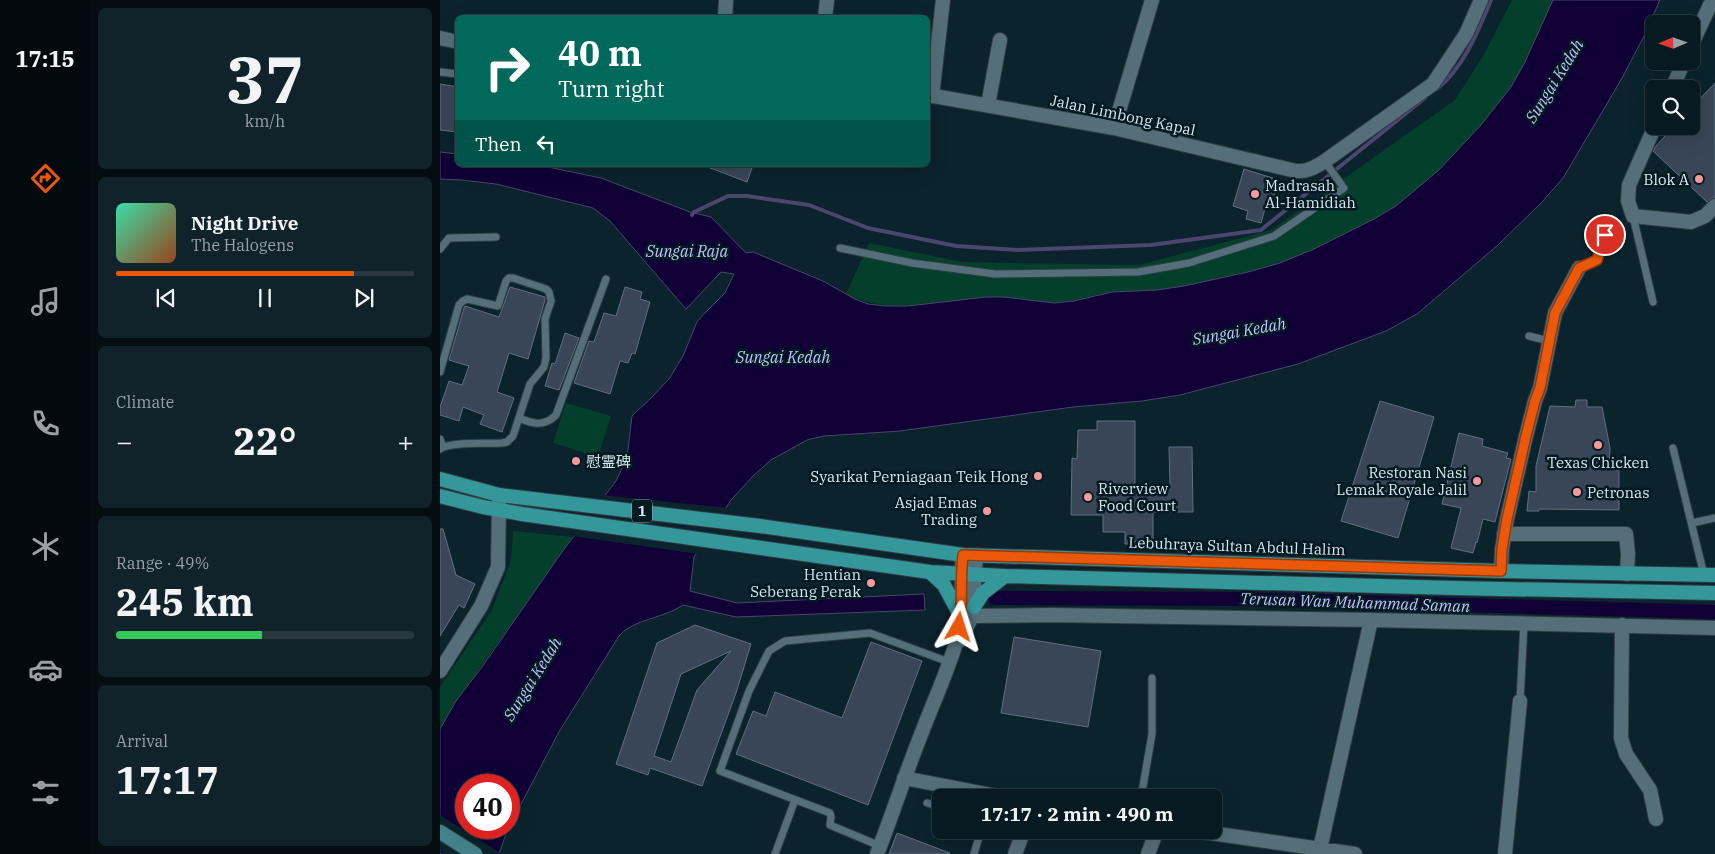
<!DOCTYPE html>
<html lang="en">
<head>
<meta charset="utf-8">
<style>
	:root { --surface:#081a21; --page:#11232a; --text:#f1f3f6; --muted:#98a1a5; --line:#29383f; --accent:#ea580c }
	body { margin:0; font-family:"IBM Plex Serif","Noto Sans SC",serif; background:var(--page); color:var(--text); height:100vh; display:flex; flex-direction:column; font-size:19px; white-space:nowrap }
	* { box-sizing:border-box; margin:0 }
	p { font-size:16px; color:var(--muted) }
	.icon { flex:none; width:28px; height:28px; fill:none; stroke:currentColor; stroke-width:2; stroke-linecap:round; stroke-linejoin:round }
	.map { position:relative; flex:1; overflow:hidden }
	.drawer { display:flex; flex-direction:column; gap:8px; padding:8px; background:#040e12; width:350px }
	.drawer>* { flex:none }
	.guide { position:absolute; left:15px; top:15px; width:475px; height:152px; border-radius:8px; box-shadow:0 5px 20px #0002,0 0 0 1px var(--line); background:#00695c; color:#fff; overflow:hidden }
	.needle { width:32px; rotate:268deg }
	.controls { position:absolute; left:1205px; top:15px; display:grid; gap:10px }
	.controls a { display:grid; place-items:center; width:55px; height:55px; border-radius:8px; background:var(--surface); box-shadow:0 5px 20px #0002,0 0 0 1px var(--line); font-size:25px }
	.speed { position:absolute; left:15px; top:774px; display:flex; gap:10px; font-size:25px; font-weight:700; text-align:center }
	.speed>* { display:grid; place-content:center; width:65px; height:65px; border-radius:50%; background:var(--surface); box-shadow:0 5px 20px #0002,0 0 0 1px var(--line); line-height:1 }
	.speed .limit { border:8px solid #d22; background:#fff; color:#111 }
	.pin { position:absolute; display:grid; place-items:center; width:42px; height:42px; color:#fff; margin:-21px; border:2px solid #fff; border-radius:50%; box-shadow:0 1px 5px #0007 }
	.me { position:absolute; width:55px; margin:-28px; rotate:6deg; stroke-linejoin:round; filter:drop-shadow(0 0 4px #0008) }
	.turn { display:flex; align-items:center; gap:18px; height:105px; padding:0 20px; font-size:22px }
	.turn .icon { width:65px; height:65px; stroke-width:2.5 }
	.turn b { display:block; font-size:35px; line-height:42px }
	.then { display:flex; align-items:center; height:48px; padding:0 20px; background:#0003; gap:10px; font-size:19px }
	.big { font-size:38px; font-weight:800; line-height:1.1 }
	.drawer .card { flex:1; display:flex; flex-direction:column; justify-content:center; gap:8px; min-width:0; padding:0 18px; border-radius:8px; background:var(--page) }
	.drawer .dial { align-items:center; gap:0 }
	.dial b { font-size:65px; line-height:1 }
	.song { display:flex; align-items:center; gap:15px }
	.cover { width:60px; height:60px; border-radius:8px; background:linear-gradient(135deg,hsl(160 70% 55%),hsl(20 70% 35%)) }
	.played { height:5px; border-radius:2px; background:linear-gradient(90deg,var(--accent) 80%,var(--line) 80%) }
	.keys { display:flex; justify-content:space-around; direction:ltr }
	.heat { display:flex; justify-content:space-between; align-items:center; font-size:28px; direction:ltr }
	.charge { height:8px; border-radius:4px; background:linear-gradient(90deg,#34c759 49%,var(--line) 0) }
	.trip { position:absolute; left:492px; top:789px; width:290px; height:50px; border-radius:8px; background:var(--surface); box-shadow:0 5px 20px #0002,0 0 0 1px var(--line); font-weight:800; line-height:50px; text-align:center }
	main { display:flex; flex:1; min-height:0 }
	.dock { display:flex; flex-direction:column; width:90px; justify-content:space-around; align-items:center; background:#030a0d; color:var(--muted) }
	.dock .icon { width:35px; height:35px }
	.dock .active { color:var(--accent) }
	.dock b { font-size:22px; color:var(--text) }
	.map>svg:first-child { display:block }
	.green { fill:#033f2a }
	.water { fill:#100036; stroke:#4c456d }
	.pier { fill:#0a232c }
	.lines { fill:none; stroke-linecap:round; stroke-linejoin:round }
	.stream { stroke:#4c456d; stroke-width:4 }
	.canal { stroke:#100036; stroke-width:14 }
	.building { fill:#394658; stroke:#606f82; fill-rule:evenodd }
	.service-casing { stroke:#303c44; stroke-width:9 }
	.minor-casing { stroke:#303c44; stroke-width:16 }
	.tertiary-casing { stroke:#303c44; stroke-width:16 }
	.secondary-casing { stroke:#303c44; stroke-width:16 }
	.primary-casing { stroke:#303c44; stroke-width:16 }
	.service { stroke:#546f7a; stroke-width:7 }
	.minor { stroke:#546f7a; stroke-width:14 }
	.tertiary { stroke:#546f7a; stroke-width:14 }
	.secondary { stroke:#44838a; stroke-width:14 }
	.primary { stroke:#34979a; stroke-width:14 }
	.route-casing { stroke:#983908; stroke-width:12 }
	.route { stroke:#ea580c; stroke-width:9 }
	.poi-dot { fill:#f59b9b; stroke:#021a22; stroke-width:2 }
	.labels { text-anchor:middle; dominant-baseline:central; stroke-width:5; stroke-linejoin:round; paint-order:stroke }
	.shield { fill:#021a22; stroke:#98a9b0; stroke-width:1 }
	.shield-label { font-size:14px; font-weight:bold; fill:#d8e6ed }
	.street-label { font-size:15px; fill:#d8e6ed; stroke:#021a22 }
	.poi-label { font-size:15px; fill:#d8e6ed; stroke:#021a22; text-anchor:end }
	.water-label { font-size:16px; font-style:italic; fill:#c3c0f8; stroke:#021a22 }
</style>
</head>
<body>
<main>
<nav class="dock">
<b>17:15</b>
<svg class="icon active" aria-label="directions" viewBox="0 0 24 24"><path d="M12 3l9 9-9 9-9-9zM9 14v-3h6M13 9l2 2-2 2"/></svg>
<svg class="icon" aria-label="music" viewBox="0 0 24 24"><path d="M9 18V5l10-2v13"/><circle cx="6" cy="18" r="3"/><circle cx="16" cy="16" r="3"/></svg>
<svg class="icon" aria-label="phone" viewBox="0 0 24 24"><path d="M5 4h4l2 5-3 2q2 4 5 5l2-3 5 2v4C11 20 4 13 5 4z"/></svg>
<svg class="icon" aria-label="climate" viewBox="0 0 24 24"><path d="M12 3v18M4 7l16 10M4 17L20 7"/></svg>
<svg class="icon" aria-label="car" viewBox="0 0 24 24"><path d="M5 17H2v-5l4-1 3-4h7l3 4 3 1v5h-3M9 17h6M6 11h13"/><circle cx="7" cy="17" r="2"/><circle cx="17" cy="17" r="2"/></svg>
<svg class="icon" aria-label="filters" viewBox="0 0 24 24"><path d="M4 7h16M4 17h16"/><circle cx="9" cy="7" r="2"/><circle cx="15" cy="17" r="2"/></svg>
</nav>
<section class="drawer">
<div class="card dial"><b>37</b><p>km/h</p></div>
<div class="card">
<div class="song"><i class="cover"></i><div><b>Night Drive</b><p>The Halogens</p></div></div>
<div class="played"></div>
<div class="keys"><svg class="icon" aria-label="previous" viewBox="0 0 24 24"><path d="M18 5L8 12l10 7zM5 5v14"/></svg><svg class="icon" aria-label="pause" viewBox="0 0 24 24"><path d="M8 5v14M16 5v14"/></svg><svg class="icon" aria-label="next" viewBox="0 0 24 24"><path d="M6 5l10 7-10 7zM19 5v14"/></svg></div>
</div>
<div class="card"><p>Climate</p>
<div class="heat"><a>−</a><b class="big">22°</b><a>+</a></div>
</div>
<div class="card"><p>Range · 49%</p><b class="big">245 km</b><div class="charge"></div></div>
<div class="card"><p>Arrival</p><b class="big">17:17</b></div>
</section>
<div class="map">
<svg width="1275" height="854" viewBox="0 0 1275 854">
	<rect width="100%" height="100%" fill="#0a232c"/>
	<path class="green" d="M1072,0H1113C1101,30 1089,59 1071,86C1045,127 995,179 955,206C890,250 795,284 716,290C702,292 688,291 674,292C653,294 634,303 613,303C596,303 579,298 563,297C511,296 454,319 406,294L429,243L523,262L699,265L831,230L1015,100L1043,56Z
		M126,403L171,416L158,457L113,443Z
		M73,531L133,537L30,682L0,729V687L52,610L71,560Z"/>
	<path class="water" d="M1113,0H1220L1204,36L1181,80L1123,178L1102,202L1058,245L977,314L946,331L858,364L740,395L702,401L633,407L460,431L384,436L367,440L331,460L314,475L291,500L254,557L250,591L297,603L484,594L485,610L296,617L243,605C225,618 193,619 179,636L120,730L69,827V785H26V828H68L59,854H0V729L16,701L42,667L122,552L176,481L187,458L192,416L212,397L229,379L243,356L257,322L262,316L285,293L294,274L281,272L246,309L170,221L153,208L56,184L22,180L0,179V152L17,154L18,165H98L161,178L250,212L271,217L306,253L313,252L383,281L415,299L428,304L445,306H468L546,297H564L614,303L634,301L672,292L717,290L744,286L808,272L840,263L874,249L934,219L956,206L1000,169L1041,125L1071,87L1084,64Z"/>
	<path class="pier" d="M162,495L289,508L259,554L131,536Z
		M0,815L62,854H6L0,850Z"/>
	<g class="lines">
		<path class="stream" d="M997,89C1024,67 1038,31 1051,0
			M252,215L254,212L288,196H307L369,205L428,228L516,246L578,250L711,245L821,230L985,98"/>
		<path class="canal" d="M555,598L798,599L1275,612"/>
	</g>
	<path class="building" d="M1275,83V197L1267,202L1213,151L1216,146L1234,126H1251V108Z
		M0,84L18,87V132L0,130Z
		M265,165H313L307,182L265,166Z
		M804,169L839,180L833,200L828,198L821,223L806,219L808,211L793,206Z
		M70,287L105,297V300L88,359L69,353L57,392L74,398L62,432L40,424L44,415L23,407L19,421L0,415V407L9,381L22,385L29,366L9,360L24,308L25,306L59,317Z
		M185,287L202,292L200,299L210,302L195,354L192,353L188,363L180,361L170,394L134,383L149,341L154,342L164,313L176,316Z
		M125,333L139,338L119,390L105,386L112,363L115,364Z
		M1136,400H1147V407H1162L1170,448L1169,470H1179V510L1099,509V511H1087L1089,491L1096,492V466L1110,406L1135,407Z
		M940,401L994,417L958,538L901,521Z
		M657,421H695V485L730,486L729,447H752L753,512H713V544H685V532H663V515H631L632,458L637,459L638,430H657Z
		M1019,433L1043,439L1042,446L1068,453L1066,458L1071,459L1055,522L1043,519L1037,543L1036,542L1033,553L1011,548L1021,508L1002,504Z
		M0,529H3L16,575L35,584L24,608L19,605L0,636Z
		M255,625L311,644L296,693L262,786L210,768L208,775L176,764L217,643ZM291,651L257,690L231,762L214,756L241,674Z
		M574,637L661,651L648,727L561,713Z
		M431,642L482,661L428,805L296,754L313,711L326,716L335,692L402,718Z
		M457,833L510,853L509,854H449Z"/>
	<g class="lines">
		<g class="service-casing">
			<path id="service" d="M0,72L18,74
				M888,166L901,184
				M1193,216L1213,302
				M400,248L472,263L555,274L698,272L749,263L834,236L904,188
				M0,249L9,238L56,237
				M1139,268L1157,260L1165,235
				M1089,336L1109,341
				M0,372L19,305L23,301L27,299L58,306L66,281L69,278H73L106,289L109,292L111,301L105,319L106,358L104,367L90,384L73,436L67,442L62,443C48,444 10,441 0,449
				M79,418C93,424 104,427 116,415L166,279
				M0,439L3,447
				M1233,448L1264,575
				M1252,523L1275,518
				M1080,701L1084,623
				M701,798L712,734V678
				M487,803L501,807
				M440,846L390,825L391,817L390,813L280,771L309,691L329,651L345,641L430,633L509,662
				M335,854L355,800
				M534,854L541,830"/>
		</g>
		<g class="minor-casing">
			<path id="minor" d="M285,18L286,0
				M385,18L387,0
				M0,38L18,42
				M1251,46L1270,5L1274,0
				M1232,89L1244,61
				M488,95L674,128L856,171C868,172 875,167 885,161L993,84L1026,34L1041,0
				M492,96L503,0
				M548,105L560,40
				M1215,126L1189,185L1188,201L1193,216L1251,222L1265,216L1275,206
				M674,128L712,0
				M1064,534H1186L1188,554L1187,574
				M1061,571L1062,549L1067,519L1086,436L1095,401L1100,388L1115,313L1139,268
				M532,616L611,615L931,620L1275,628
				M1182,625L1181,738L1186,754L1210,790L1216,819
				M0,671L41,606L58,567L59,500
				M464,778L567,798
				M750,830L915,854
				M880,849L931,620
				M575,854L584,830
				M708,854L717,830
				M1065,854L1080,701"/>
		</g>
		<g class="tertiary-casing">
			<path id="tertiary" d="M521,640L532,616L536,556
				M437,854C453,813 466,772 482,732C493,703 506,675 515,646C525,617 520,585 523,555"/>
		</g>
		<g class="secondary-casing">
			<path id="secondary" d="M0,832L35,854"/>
		</g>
		<g class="primary-casing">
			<path id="primary" d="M0,479L59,495L320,526L523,555L1061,571L1275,575
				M0,496L43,507L82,514L490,572L565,576L1014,588L1275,593
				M490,572L504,585L521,617
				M534,607L543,593L565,576"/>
		</g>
		<use href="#service" class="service"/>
		<use href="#minor" class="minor"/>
		<use href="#tertiary" class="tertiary"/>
		<use href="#secondary" class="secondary"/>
		<use href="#primary" class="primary"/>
	</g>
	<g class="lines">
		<g class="route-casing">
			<path id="route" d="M519,627C523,603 520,579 523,555L1061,571L1062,549L1067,519L1086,436L1095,401L1100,388L1115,313L1139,268L1157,260L1165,235"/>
		</g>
		<use href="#route" class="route"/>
	</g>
	<g class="poi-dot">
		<circle cx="1259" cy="179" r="5"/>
		<circle cx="815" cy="194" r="5"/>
		<circle cx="1158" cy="445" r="5"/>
		<circle cx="136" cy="461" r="5"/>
		<circle cx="598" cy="476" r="5"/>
		<circle cx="1037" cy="481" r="5"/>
		<circle cx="1137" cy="492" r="5"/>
		<circle cx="648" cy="497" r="5"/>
		<circle cx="547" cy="511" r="5"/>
		<circle cx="431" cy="583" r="5"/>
	</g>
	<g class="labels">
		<rect class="shield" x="192" y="499.5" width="20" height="23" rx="4"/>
		<g class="shield-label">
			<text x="202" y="511">1</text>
		</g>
		<g class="street-label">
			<text transform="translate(683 115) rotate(12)">Jalan Limbong Kapal</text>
			<text transform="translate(797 546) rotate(2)">Lebuhraya Sultan Abdul Halim</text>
		</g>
		<g class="poi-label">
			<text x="1249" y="179">Blok A</text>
			<text x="825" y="185" text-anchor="start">Madrasah<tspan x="825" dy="17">Al-Hamidiah</tspan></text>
			<text x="146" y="461" text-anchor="start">慰霊碑</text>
			<text x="1158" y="462" text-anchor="middle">Texas Chicken</text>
			<text x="1027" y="472">Restoran Nasi<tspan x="1027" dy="17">Lemak Royale Jalil</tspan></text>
			<text x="588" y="476">Syarikat Perniagaan Teik Hong</text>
			<text x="658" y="488" text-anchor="start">Riverview<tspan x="658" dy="17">Food Court</tspan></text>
			<text x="1147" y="492" text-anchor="start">Petronas</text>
			<text x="537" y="502">Asjad Emas<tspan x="537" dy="17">Trading</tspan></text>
			<text x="421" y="574">Hentian<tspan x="421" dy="17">Seberang Perak</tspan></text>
		</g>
		<g class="water-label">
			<text transform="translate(1114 81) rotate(-58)">Sungai Kedah</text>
			<text x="247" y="251">Sungai Raja</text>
			<text transform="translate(799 331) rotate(-10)">Sungai Kedah</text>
			<text x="343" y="357">Sungai Kedah</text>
			<text transform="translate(915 602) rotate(2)">Terusan Wan Muhammad Saman</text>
			<text transform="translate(92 679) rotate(-58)">Sungai Kedah</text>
		</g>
	</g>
</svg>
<div class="controls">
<a><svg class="needle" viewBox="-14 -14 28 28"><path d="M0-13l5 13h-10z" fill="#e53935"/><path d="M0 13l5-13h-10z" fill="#98a1a5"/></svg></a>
<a><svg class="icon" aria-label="search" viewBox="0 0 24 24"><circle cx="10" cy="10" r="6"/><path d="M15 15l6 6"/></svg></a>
</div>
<div class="speed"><div class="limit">40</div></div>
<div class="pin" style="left:1165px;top:235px;background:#d93025"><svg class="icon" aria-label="arrive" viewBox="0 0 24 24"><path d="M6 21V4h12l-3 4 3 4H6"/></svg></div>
<svg class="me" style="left:519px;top:627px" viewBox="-20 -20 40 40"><path d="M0-17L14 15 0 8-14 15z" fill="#ea580c" stroke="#fff" stroke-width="4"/></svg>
<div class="trip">17:17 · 2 min · 490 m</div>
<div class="guide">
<div class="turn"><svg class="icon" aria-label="right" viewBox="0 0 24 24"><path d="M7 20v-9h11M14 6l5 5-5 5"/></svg><div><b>40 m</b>Turn right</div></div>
<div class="then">Then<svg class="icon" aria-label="left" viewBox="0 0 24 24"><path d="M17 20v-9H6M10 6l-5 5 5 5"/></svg></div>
</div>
</div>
</main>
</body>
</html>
